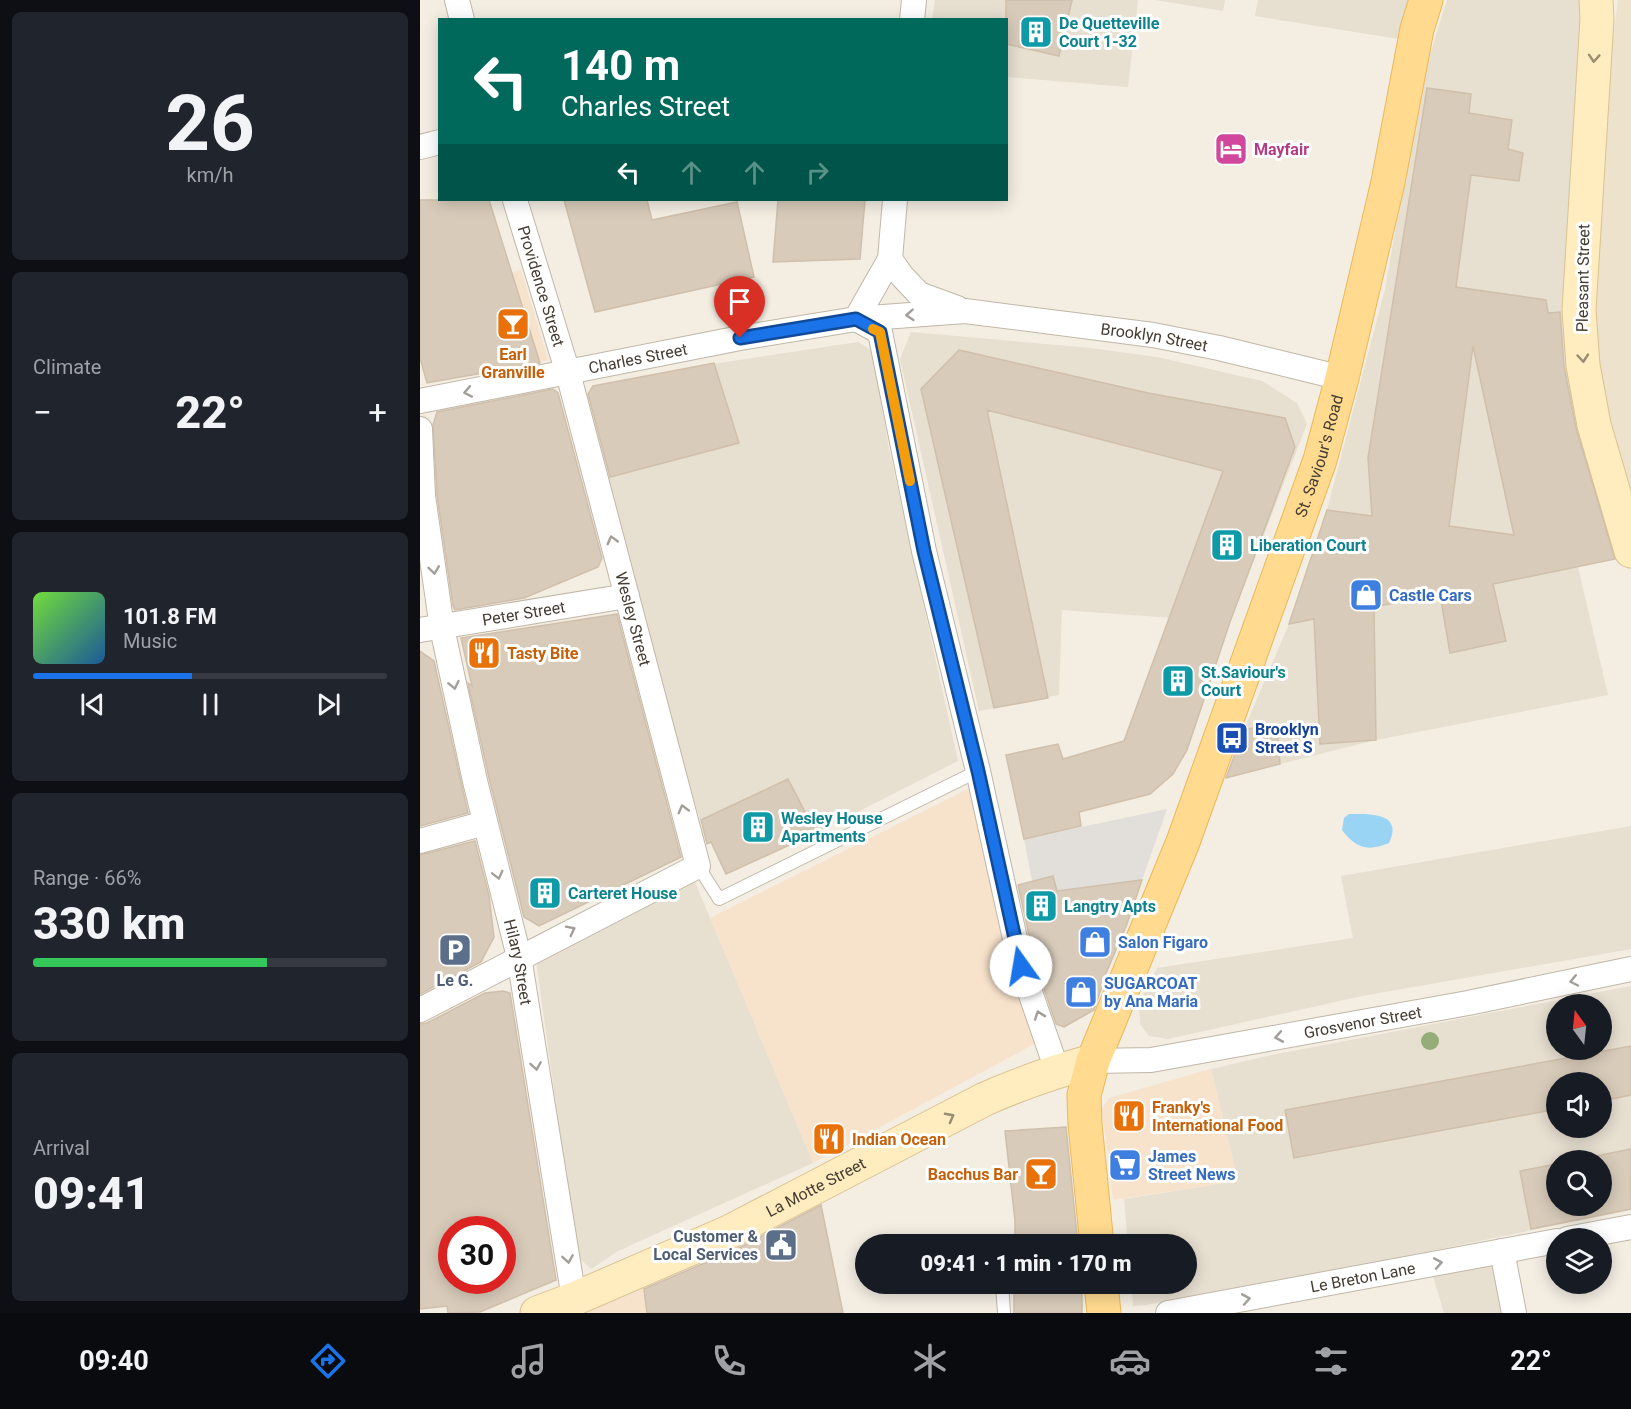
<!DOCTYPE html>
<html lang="en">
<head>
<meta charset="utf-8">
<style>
	:root { --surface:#171b24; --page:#20242c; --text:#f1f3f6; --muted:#9ea1a6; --line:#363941; --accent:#1a73e8 }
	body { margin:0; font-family:Roboto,sans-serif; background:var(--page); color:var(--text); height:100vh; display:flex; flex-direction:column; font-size:22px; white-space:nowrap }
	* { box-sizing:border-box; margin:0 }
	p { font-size:20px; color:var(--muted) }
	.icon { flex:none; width:33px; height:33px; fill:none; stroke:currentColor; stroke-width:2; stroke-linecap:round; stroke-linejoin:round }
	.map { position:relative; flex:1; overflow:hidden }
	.side { display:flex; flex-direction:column; gap:12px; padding:12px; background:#0d0f14; width:420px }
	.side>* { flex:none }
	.hud { position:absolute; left:18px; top:18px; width:570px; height:183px; border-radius:0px; box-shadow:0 3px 15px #0003; background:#00695c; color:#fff; overflow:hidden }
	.needle { width:39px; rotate:345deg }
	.fabs { position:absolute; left:1126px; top:994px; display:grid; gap:12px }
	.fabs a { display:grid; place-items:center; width:66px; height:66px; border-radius:50%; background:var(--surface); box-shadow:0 3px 15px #0003; font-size:30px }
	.speed { position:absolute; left:18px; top:1216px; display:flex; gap:12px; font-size:30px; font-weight:700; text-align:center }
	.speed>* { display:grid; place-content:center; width:78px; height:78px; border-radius:50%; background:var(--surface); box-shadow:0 3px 15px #0003; line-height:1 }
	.speed .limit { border:9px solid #d22; background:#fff; color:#111 }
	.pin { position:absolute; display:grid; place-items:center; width:51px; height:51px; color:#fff; margin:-62px -26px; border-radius:50% 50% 50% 0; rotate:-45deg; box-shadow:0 0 6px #0007 }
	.pin .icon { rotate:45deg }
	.me { position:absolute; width:66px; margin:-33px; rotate:347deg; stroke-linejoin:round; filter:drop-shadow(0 0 4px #0008) }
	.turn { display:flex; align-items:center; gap:21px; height:126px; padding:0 24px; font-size:27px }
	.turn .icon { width:78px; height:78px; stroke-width:2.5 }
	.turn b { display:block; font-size:42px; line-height:51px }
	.lanes { display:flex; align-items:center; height:57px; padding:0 24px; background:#0003; justify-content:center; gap:30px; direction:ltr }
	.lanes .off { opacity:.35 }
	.big { font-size:45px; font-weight:800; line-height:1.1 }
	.side .card { flex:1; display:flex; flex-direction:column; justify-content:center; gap:9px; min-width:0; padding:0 21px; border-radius:9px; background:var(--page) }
	.side .dial { align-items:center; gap:0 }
	.dial b { font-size:78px; line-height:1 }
	.song { display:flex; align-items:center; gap:18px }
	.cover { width:72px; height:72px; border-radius:9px; background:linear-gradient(135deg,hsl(100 70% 55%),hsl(210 70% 35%)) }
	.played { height:6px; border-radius:3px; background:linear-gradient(90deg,var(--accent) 45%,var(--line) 45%) }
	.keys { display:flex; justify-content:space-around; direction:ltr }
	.heat { display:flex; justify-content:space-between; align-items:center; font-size:33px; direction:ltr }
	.charge { height:9px; border-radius:4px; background:linear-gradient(90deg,#34c759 66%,var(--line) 0) }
	.trip { position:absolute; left:435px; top:1234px; width:342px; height:60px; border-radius:30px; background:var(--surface); box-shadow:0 3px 15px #0003; font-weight:800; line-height:60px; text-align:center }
	.tab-bar { display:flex; height:96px; justify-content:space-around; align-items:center; background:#090b0e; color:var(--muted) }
	.tab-bar .icon { width:42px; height:42px }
	.tab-bar .selected { color:var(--accent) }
	.tab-bar b { font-size:27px; color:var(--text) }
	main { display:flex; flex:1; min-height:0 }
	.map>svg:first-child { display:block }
	.residential { fill:#e7dfd0; fill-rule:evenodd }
	.commercial { fill:#f7e2cb }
	.education { fill:#ede2cb }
	.parking { fill:#e2dfdb }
	.water { fill:#99d4f4 }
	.building { fill:#d8cbba; stroke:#d0bfaa; stroke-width:1.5; fill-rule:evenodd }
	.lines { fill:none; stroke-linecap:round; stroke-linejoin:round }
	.lane-casing { stroke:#c1b7a8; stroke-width:14 }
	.street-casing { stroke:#c1b7a8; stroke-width:26 }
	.secondary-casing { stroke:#d9c291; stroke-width:35 }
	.primary-casing { stroke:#ebb858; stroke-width:35 }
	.lane { stroke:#fff; stroke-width:12 }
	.street { stroke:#fff; stroke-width:24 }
	.secondary { stroke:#ffedc0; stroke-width:33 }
	.primary { stroke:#ffda8f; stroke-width:33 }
	.tree { fill:#95ad79 }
	.oneway { stroke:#988c72 }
	.oneway2 { stroke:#a29e98 }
	.route-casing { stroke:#114b97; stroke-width:15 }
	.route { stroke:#1a73e8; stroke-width:10 }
	.slow { stroke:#f59e0b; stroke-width:10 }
	.labels { text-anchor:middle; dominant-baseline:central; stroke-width:6; stroke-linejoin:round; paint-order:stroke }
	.culture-label { font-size:16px; font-weight:bold; fill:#0d838f; stroke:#fff; text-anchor:start }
	.hotel-label { font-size:16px; font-weight:bold; fill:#b23c85; stroke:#fff; text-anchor:start }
	.street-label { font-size:16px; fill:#443c32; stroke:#fff }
	.food-label { font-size:16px; font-weight:bold; fill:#c56008; stroke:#fff; text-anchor:start }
	.shop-label { font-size:16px; font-weight:bold; fill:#366cbe; stroke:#fff; text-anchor:start }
	.transit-label { font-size:16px; font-weight:bold; fill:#164399; stroke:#fff; text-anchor:start }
	.service-label { font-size:16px; font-weight:bold; fill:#4e5e75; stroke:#fff }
</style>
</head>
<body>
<main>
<section class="side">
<div class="card dial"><b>26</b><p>km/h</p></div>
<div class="card"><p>Climate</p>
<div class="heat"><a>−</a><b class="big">22°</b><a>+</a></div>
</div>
<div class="card">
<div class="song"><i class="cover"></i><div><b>101.8 FM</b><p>Music</p></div></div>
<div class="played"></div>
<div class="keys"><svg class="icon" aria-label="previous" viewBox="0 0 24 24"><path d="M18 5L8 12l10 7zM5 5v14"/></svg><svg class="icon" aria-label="pause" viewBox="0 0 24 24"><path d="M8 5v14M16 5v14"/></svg><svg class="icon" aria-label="next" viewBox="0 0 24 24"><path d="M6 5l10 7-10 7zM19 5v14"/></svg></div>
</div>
<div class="card"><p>Range · 66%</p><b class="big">330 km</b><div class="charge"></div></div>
<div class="card"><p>Arrival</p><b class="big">09:41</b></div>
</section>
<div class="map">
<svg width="1211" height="1313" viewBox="0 0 1211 1313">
	<rect width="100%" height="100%" fill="#f3ede2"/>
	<path class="residential" d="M515,0H718L708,87L587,77L586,20H512Z
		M735,0H805L803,11Z
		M838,0H990L979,39L835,16Z
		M1027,0H1163L1146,276L1159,434L1199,549L907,510L965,289L1001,83Z
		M491,332L670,348L737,357L842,381L877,403L887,424L810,622L642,610L639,695L559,711L480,359Z
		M438,342L453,351L469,449L538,761L396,833L368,780L280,820L232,655L187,478L319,443L293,364Z
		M1158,567L1188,695L956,740L860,764L857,727L824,729L869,624Z
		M1211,826V949L942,996L748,1039L729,1036L720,1024L719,1003L737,968L933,938L921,876Z
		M275,882L393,1163L198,1251L171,1269L157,1256L116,960Z
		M1211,986V1210L937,1266L726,1305L713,1306L711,1284H766V1245H708L704,1199L818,1181L791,1069L852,1055ZM1137,1005H1182V1050H1137ZM1137,1083H1182V1128H1137ZM1137,1161H1182V1206H1137Z
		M1074,1261L1083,1313H1024L1012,1273Z"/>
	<path class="commercial" d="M101,270L128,360L96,367L66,281Z
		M550,788L618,1042L393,1163L290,918Z
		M791,1069L818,1181L693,1200L682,1109L689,1098Z
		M224,1288L227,1313H162Z"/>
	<path class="education" d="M1198,0H1211V513L1188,441L1171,327L1189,73Z"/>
	<path class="parking" d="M747,809L722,880L637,893L633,876L612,881L604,839Z"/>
	<path class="water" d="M929,814C949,814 984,812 969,843C947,852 936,848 922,830L924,818Z"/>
	<path class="building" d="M586,0H652L639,56L586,44Z
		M1007,88L1051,94L1049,113L1092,120L1088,149L1103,153L1099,181L1051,175L1036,287L1126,300L1128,313L1140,312L1144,366L1156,428L1195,559L1073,584L1086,641L1030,653L1020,594L954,607L956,740L900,744L894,619L869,624L907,510L952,516L948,458ZM1053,346L1094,535L1029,526Z
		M0,200H69L120,363L7,383L0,358Z
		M144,200H227L232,220L317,202L334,277L175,312Z
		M358,200H445L440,259L353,262Z
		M539,350L728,393L865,418L875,447L810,622L767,750L753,774L730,794L659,812L661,826L604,839L586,755L638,744L643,759L704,741L803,471L567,410L628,698L574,708L501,389Z
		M294,363L319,443L190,477L168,394L173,386Z
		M133,389L138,393L182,558L178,567L104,598L35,610L33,606L17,495L13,425L17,412Z
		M197,614L261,857L119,926L104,917L69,778L48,683L52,686L41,638Z
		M0,651L14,661L48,813L0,826Z
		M857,727L860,764L806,778L824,729Z
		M368,779L396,833L306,874L291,842L287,844L281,820Z
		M55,841L69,896L74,937L61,962L0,994V855Z
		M633,876L637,891L722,880L707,924L684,978L685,977L674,1010L644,1027L636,1024L615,962L598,885Z
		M83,991L90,993L136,1280L60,1312L28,1313L27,1306L0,1309V1024L7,1023L65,993ZM32,1230H82V1281H32Z
		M1211,1046V1095L1182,1101V1083H1137V1109L874,1158L865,1110Z
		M646,1127L658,1245H595V1221L585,1131Z
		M1211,1149V1209L1111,1229L1100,1171L1137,1164V1206H1182V1161H1151Z
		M401,1205L423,1313H227L224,1289L317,1249Z
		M594,1284H662V1313H594Z"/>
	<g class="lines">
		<g class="lane-casing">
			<path id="lane" d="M278,866L299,899L558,771
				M582,1284L584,1313"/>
		</g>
		<g class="street-casing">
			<g id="street">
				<path d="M37,0L42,20"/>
				<path d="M492,20L494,0"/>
				<path d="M0,147L20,142"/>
				<path d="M470,259L482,276L499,294L537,308"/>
				<path d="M436,319L460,332L504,551L558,771L601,966L637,1070"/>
				<path d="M436,319L470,259L475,200"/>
				<path id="s1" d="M0,401L320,338L436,319L545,311L733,335L799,348L922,378"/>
				<path id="s2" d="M0,429L3,496L22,628L55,781L99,957L154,1299"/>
				<path id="s3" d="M0,630L207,596"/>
				<path d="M0,841L65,823"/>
				<path d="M0,1010L278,866L148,373L95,200"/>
				<path id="s4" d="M673,1061L731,1060L1048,1003L1211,969"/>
				<path d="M1147,1239L1211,1227"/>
				<path d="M1082,1251L1094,1313"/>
				<path id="s5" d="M748,1313L1137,1241"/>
			</g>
		</g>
		<g class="secondary-casing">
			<g id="secondary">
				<path d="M1176,0L1177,19L1159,310L1163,365L1174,425L1211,551"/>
				<path id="s6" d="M117,1313L154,1299L309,1232L565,1099C601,1083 636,1071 673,1061"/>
			</g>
		</g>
		<g class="primary-casing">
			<g id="primary">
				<path id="s7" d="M677,1245L665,1124L664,1095L673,1061L763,842L900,460L922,378L968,182L997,29L1006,0"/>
				<path d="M681,1284L684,1313"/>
			</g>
		</g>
		<use href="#lane" class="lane"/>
		<use href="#street" class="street"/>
		<use href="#secondary" class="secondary"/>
		<use href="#primary" class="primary"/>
	</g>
	<circle class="tree" cx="1010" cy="1041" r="9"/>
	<defs><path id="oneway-chevron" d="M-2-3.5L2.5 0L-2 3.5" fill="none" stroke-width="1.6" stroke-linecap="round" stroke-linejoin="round" transform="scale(1.5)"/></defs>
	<g class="oneway">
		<use href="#oneway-chevron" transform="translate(1174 58) rotate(94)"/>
		<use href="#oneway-chevron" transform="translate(1163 358) rotate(85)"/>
		<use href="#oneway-chevron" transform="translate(530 1117) rotate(-28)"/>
	</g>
	<g class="oneway2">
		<use href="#oneway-chevron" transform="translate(490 315) rotate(176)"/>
		<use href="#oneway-chevron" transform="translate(48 392) rotate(169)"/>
		<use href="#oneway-chevron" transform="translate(192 540) rotate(-105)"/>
		<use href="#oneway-chevron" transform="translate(14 570) rotate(82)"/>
		<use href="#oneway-chevron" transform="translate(34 685) rotate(78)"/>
		<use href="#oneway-chevron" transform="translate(263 809) rotate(-105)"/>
		<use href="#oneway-chevron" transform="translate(78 875) rotate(76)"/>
		<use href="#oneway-chevron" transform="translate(151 930) rotate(-27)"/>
		<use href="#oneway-chevron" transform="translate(1154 981) rotate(168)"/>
		<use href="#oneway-chevron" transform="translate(619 1015) rotate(-109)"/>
		<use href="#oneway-chevron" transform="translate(859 1037) rotate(170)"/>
		<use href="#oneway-chevron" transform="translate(116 1066) rotate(81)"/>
		<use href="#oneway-chevron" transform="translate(148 1259) rotate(81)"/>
		<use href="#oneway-chevron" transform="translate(1018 1263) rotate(-10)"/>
		<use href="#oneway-chevron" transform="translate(826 1299) rotate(-10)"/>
	</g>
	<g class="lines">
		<g class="route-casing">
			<path id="route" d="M320,338L436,319L460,332L504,551L558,771L601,966"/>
		</g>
		<use href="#route" class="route"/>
		<path class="slow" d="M453,329L460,332L490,481"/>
	</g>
	<defs>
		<g id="building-square" transform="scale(1.725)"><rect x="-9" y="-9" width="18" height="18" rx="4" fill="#0f9aa8" stroke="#fff"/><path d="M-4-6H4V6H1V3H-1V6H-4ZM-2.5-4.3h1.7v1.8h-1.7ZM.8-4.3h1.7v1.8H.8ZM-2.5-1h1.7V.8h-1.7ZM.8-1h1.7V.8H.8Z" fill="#fff"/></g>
		<g id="hotel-square" transform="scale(1.725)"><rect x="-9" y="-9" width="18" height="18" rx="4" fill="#d1479c" stroke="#fff"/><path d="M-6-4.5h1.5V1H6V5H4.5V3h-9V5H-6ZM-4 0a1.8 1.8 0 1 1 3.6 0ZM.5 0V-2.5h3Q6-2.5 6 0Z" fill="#fff"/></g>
		<g id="bar-square" transform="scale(1.725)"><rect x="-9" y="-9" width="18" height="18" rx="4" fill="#e8710a" stroke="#fff"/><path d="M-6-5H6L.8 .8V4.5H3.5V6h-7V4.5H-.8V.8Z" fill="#fff"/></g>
		<g id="shop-square" transform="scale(1.725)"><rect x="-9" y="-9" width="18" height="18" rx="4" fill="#3f7fe0" stroke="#fff"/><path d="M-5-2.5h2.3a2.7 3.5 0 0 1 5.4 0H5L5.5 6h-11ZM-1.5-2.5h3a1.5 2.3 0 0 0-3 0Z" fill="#fff"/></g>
		<g id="restaurant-square" transform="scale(1.725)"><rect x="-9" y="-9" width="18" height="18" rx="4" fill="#e8710a" stroke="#fff"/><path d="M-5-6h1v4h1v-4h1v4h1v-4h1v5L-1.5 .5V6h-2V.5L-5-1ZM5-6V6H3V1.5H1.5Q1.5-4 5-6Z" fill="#fff"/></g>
		<g id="bus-square" transform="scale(1.725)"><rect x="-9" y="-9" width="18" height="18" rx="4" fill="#1a4fb4" stroke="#fff"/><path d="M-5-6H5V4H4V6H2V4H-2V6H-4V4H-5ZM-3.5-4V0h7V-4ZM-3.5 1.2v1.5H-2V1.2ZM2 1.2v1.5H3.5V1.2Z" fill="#fff"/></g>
		<g id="parking-square" transform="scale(1.725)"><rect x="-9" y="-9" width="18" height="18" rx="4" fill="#5c6f8a" stroke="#fff"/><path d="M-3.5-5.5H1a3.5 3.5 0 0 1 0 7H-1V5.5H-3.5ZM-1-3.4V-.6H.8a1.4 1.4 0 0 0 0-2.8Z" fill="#fff"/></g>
		<g id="supermarket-square" transform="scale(1.725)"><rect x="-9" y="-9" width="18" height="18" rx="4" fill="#3f7fe0" stroke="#fff"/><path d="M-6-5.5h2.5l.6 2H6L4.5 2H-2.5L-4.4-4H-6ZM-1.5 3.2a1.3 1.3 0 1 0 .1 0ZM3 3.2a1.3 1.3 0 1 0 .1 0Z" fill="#fff"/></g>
		<g id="civic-square" transform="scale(1.725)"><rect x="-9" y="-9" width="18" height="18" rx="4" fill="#5c6f8a" stroke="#fff"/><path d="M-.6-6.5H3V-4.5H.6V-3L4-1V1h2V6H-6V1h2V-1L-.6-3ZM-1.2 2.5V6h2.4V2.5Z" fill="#fff"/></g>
	</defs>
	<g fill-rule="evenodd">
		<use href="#building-square" x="616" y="32"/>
		<use href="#hotel-square" x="811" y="149"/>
		<use href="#bar-square" x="93" y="324"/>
		<use href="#building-square" x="807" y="545"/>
		<use href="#shop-square" x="946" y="595"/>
		<use href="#restaurant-square" x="64" y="653"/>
		<use href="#building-square" x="758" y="681"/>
		<use href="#bus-square" x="812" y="738"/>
		<use href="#building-square" x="338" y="827"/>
		<use href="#building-square" x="125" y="893"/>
		<use href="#building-square" x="621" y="906"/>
		<use href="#shop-square" x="675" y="942"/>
		<use href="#parking-square" x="35" y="950"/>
		<use href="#shop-square" x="661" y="992"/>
		<use href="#restaurant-square" x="709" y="1116"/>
		<use href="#restaurant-square" x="409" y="1139"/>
		<use href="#supermarket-square" x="705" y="1165"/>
		<use href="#bar-square" x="621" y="1174"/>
		<use href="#civic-square" x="361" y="1245"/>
	</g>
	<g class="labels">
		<g class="culture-label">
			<text x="639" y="23">De Quetteville<tspan x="639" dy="18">Court 1-32</tspan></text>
			<text x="830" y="545">Liberation Court</text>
			<text x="781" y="672">St.Saviour's<tspan x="781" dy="18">Court</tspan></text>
			<text x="361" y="818">Wesley House<tspan x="361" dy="18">Apartments</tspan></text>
			<text x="148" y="893">Carteret House</text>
			<text x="644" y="906">Langtry Apts</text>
		</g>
		<g class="hotel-label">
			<text x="834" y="149">Mayfair</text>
		</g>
		<g class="street-label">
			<text transform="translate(1163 278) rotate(-89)">Pleasant Street</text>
			<text transform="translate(121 286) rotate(73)">Providence Street</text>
			<text stroke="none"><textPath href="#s1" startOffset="744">Brooklyn Street</textPath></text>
			<text stroke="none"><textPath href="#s1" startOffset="222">Charles Street</textPath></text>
			<text stroke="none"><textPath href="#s7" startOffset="832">St. Saviour's Road</textPath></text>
			<text stroke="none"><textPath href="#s3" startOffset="105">Peter Street</textPath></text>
			<text transform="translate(213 619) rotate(75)">Wesley Street</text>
			<text stroke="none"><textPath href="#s2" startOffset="543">Hilary Street</textPath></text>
			<text stroke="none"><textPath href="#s4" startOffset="273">Grosvenor Street</textPath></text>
			<text stroke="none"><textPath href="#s6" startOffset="306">La Motte Street</textPath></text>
			<text stroke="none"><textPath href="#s5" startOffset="198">Le Breton Lane</textPath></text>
		</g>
		<g class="food-label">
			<text x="93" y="354" text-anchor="middle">Earl<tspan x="93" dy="18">Granville</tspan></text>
			<text x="87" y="653">Tasty Bite</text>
			<text x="732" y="1107">Franky's<tspan x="732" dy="18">International Food</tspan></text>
			<text x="432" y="1139">Indian Ocean</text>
			<text x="598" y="1174" text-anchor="end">Bacchus Bar</text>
		</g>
		<g class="shop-label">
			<text x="969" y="595">Castle Cars</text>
			<text x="698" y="942">Salon Figaro</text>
			<text x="684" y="983">SUGARCOAT<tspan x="684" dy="18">by Ana Maria</tspan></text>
			<text x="728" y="1156">James<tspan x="728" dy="18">Street News</tspan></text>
		</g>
		<g class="transit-label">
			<text x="835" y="729">Brooklyn<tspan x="835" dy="18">Street S</tspan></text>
		</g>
		<g class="service-label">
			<text x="35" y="980">Le G.</text>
			<text x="338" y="1236" text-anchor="end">Customer &amp;<tspan x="338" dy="18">Local Services</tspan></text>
		</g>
	</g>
</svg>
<div class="fabs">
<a><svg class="needle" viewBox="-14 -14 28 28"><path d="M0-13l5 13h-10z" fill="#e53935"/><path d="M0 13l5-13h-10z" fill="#9ea1a6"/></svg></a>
<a><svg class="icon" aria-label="sound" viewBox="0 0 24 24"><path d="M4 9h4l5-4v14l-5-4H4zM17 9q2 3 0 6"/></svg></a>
<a><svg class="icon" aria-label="search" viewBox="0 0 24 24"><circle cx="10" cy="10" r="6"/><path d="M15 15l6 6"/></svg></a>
<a><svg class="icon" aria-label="layers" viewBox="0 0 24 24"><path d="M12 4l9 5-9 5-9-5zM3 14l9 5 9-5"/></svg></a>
</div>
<div class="speed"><div class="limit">30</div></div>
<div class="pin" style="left:320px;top:338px;background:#d93025"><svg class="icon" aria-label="arrive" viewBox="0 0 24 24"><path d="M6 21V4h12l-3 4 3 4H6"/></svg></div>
<svg class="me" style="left:601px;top:966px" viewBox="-20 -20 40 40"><circle r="19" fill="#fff"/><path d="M0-13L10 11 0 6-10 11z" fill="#1a73e8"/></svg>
<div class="trip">09:41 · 1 min · 170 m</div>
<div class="hud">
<div class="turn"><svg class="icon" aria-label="left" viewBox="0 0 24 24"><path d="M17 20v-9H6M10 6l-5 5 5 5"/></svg><div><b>140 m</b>Charles Street</div></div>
<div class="lanes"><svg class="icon" aria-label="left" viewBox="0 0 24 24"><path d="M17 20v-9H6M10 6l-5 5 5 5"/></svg><svg class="icon off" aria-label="ahead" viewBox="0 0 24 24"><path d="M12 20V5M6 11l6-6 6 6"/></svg><svg class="icon off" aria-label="ahead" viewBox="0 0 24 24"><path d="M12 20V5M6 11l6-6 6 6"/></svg><svg class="icon off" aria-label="right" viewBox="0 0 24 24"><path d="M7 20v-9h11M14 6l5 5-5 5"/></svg></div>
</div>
</div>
</main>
<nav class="tab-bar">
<b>09:40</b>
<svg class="icon selected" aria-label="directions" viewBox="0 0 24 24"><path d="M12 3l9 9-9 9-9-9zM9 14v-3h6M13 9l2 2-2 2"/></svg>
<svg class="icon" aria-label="music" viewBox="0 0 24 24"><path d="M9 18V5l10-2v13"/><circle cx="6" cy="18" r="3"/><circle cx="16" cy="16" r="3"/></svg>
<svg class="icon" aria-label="phone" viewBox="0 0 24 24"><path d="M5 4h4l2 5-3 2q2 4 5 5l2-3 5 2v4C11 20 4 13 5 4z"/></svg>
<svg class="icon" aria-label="climate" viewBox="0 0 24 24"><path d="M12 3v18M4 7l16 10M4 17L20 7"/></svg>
<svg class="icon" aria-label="car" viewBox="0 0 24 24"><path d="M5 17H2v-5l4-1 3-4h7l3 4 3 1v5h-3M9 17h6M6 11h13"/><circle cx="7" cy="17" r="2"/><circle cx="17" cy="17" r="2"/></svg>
<svg class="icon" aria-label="filters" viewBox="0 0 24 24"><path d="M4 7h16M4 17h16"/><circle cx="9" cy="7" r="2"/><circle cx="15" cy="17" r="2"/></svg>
<b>22°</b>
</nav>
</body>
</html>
